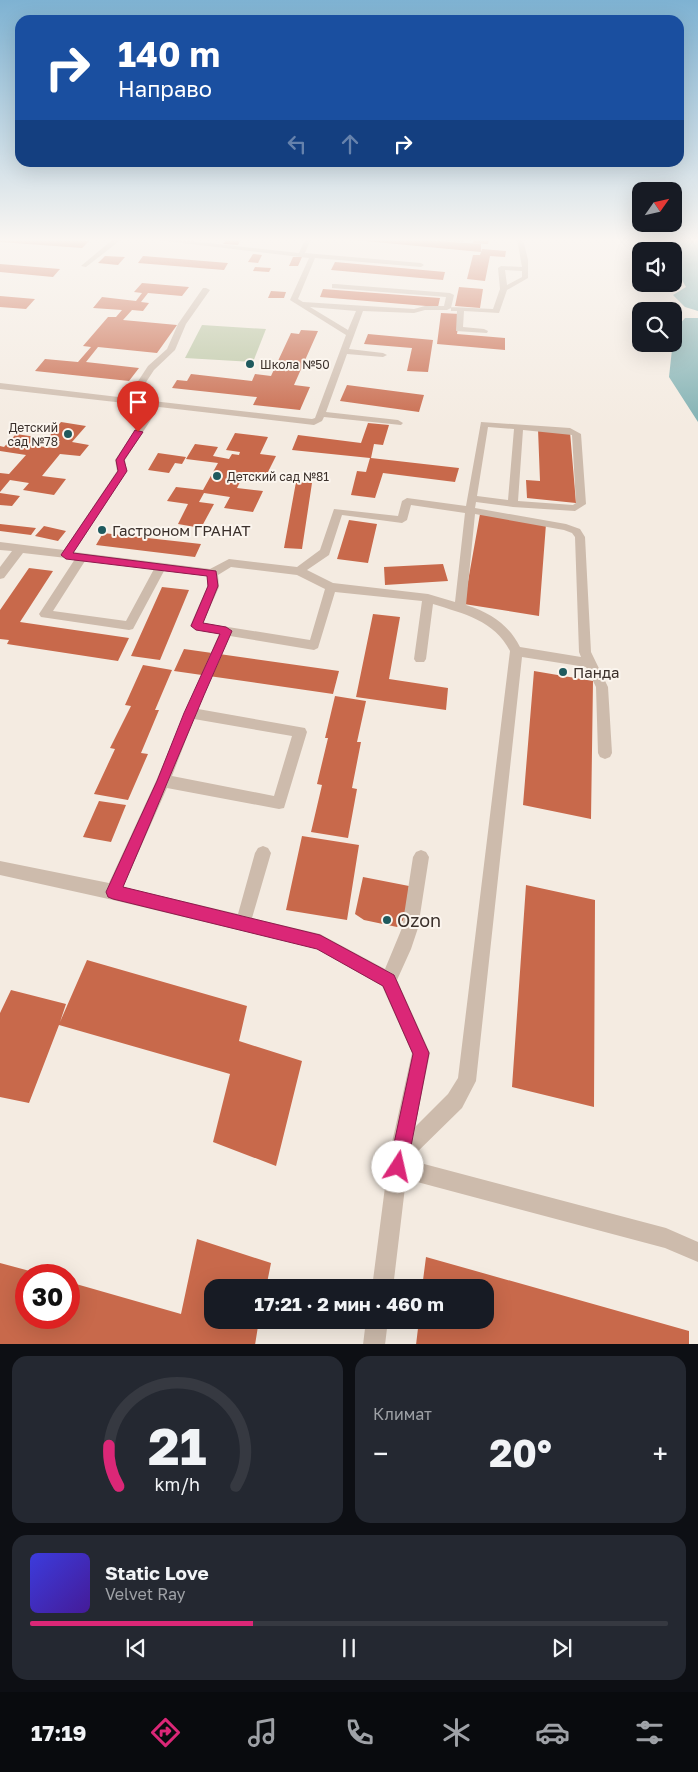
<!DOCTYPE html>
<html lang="ru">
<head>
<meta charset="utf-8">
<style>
	:root { --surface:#171b24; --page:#242831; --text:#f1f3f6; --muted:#9ea1a6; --line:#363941; --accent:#db2777 }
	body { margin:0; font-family:"Golos Text",sans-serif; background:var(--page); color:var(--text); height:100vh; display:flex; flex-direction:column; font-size:19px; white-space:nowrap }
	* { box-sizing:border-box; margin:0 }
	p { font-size:16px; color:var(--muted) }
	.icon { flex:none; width:28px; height:28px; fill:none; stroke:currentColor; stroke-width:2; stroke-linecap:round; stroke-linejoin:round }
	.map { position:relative; height:1344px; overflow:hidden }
	.drawer { display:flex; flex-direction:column; gap:12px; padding:12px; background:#0d0f14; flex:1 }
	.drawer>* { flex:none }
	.top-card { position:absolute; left:15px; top:15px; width:669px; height:152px; border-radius:15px; box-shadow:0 5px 20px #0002; background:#1a4fa0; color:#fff; overflow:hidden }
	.needle { width:32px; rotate:56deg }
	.buttons { position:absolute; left:632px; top:182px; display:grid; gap:10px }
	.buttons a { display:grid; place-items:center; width:50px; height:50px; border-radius:10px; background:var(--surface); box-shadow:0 5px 20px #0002; font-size:25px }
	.speed { position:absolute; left:15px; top:1264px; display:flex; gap:10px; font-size:25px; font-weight:700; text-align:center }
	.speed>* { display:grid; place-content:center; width:65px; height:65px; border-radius:50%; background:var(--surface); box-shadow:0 5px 20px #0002; line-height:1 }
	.speed .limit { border:8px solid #d22; background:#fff; color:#111 }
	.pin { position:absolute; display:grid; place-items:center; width:42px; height:42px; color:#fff; margin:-51px -21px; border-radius:50% 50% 50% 0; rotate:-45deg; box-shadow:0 0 5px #0007 }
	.pin .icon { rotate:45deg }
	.me { position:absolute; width:55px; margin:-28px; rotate:10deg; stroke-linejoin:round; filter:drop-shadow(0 0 4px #0008) }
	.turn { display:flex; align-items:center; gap:18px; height:105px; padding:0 20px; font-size:22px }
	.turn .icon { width:65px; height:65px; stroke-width:2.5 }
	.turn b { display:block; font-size:35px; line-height:42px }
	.lanes { display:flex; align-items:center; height:48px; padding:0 20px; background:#0003; justify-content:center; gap:25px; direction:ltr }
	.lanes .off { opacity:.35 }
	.big { font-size:38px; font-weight:700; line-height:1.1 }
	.drawer .card { flex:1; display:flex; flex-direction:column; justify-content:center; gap:8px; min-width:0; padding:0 18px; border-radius:15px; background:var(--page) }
	.drawer .dial { align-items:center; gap:0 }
	.dial svg { height:130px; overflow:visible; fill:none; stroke:var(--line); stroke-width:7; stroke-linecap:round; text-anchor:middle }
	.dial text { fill:var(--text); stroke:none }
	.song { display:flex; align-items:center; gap:15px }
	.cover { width:60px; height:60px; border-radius:8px; background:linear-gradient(135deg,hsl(240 70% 55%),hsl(260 70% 35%)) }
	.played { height:5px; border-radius:2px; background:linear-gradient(90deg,var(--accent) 35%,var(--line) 35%) }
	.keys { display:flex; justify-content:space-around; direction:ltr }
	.heat { display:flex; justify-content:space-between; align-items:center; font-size:28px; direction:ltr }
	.drawer .tiles { flex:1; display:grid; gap:12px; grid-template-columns:1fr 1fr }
	.card:last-child { grid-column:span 2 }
	.trip { position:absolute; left:204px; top:1279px; width:290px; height:50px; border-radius:15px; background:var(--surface); box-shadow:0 5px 20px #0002; font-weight:700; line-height:50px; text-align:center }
	.menu { display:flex; height:80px; justify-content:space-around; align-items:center; background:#090b0e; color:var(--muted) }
	.menu .icon { width:35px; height:35px }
	.menu .on { color:var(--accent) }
	.menu b { font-size:22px; color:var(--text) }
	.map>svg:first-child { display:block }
	.green { fill:#b8c4a0 }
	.water { fill:#7fb0b2 }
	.building { fill:#c8694b }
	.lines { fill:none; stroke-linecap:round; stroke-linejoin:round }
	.minor { fill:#cdbbac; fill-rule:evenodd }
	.route { fill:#db2777; stroke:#8e194d }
	.poi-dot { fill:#1f5a5e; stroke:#fbf5ee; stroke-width:2 }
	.labels { text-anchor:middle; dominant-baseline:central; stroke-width:4; stroke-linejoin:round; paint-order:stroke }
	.far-poi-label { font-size:12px; fill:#3b302b; stroke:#fbf5ee; text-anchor:start }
	.poi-label { font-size:15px; fill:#3b302b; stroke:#fbf5ee; text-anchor:start }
	.near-poi-label { font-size:18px; fill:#3b302b; stroke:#fbf5ee; text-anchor:start }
</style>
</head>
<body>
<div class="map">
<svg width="698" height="1345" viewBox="0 0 698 1345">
	<rect width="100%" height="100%" fill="#f4ebe1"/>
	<path class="green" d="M202,325L266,329L253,362L185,358Z"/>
	<path class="water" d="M658,239H698V311L685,307L673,295L686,287L674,266V251H643L656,244Z
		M685,318H698V422L669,377L674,331Z"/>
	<path class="building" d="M0,239H63L89,241L82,248L0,242Z
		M227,239H241L238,245L223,244Z
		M343,239H410L481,244V252Z
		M474,239H489L488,244L473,243Z
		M482,249L506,251L505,257L490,256L485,281L467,279L473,255H480Z
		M253,254L262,255L258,263L248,262Z
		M105,256L125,257L118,265L98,263Z
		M143,256L228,263L224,270L138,263Z
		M293,257H302L298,266H289Z
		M335,262L445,272L443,280L331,270Z
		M0,264L60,269L53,277L0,272Z
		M255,267L271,268L269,272L253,271Z
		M142,283L189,287L182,296L148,293L141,302L149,303L143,311L132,310L123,320L177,325L157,353L98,347L86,362L139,368L129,381L35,371L45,359L78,362L91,347L83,346L108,317H116L122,310L93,308L102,297L136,301L142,293L134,292Z
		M459,287L483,289L480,308L455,306Z
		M323,289L440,298L438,307L320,297Z
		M271,291L286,292L284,298H268Z
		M0,296L35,299L26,309L0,307Z
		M441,313L460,314L457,334L505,338V350L437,344Z
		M301,330L318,331L294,385L310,387L300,410L253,405L257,397L172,388L177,380L187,381L191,374L252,381L255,374L271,376L291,333L299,334Z
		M368,334L433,340L428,372L407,371L412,348L364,344Z
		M347,385L424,395L419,412L340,401Z
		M61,422L86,426L72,442L89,445L80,456L60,454L42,476L66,479L54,495L23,490L29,483L10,480L0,492V473L9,474L26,455L0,451V446L4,447L16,434L36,437L28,445L54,448L60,441L47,439Z
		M368,423L389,425L383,445L374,444L371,458L459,468L455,482L383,473L375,498L351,495L357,471L366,472L370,458L292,450L298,435L361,443Z
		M538,429L570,432L576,503L527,498L526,480L540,481Z
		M235,433L268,437L260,454L276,456L267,474L245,472L237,488L263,491L253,512L224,508L230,497L204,493L199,502L214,504L201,528L178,524L188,504L167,501L176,487L203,490L218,463L186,459L195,444L218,447L213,456L229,459L232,454L239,455L240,452L226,450Z
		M158,453L186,457L182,464L175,463L169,473L148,470Z
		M296,482L312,483L302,549L284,548Z
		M0,493L20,496L12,506L0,505Z
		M480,514L546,524L539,616L464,604Z
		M349,520L377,524L368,563L337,559Z
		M0,524L36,528L31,535L0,531Z
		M44,526L66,531L58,541L35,536Z
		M103,533L201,544L195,557L96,545Z
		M443,564L448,581L385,585L384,567Z
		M29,568L53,571L20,622L129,638L118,661L7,644L9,640L0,639V610Z
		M162,587L189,590L160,660L131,656Z
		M373,614L400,617L389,679L448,688L446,710L356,697Z
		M184,649L339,671L333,694L174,671Z
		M143,665L172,670L155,710H159L141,753L148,754L128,800L94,794L115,749L110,748L131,706L125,705Z
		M534,671L593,681L591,819L523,805Z
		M335,696L366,701L357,742H361L352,788L357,789L348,838L311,832L322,785L317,784L328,738H325Z
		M99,801L126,805L111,842L83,837Z
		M302,836L359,845L347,920L286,910Z
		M363,877L409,886L405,918L397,927L364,920L355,914Z
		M526,885L595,900L594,1107L512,1087Z
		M87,960L247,1006L239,1041L302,1061L276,1166L213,1142L230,1074L59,1025L29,1103L0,1097V1013L11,990L66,1004L60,1022Z
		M197,1239L271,1263L266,1288H212V1320H259L255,1345H0V1263L41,1274L26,1275V1318H69V1282L181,1314Z
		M426,1257L689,1331V1345H416L419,1320H485V1288H422Z"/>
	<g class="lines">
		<path class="minor" d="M122,239L86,267L81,266L112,240Z
			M148,239H172L299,253L305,239H311L305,253L421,263L424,265L421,267L315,258L298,299L303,302L414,309L425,306H444L446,297L332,288V284H335L450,293L454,295L451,308L447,310H425L414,313L363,311L349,349L383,353L387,355L383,357L347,354L326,412L398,420L403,423L401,425L324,417L322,421L314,425L159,407L125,460L127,471L74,552L210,569L229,559L297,567L320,550L334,509L398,516L402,501L407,498L466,506L481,422L570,428L581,434L586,504L575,511L513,507L476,502L475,508L566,524L580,529L585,537L591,652L608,687L612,753L610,757L605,759L600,757L598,753L596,687L586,667L522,657L476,1081L462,1108L409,1160L666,1228L698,1242V1262L665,1248L406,1179L393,1288H372L389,1156L412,1053L382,986L317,949L113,900L0,875V861L109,883L156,781L219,634L196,630L190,626L207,587V576L164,571L133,629L129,630L41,617L39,614L41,611L75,559L23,553L4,578L0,579V567L12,551L0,550V542L64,550L117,471L115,460L151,406L0,389V383L127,398L148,366L167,349L178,324L203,288H206L210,290L186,324L175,350L154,370L135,399L312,419L315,418L346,335L290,300L309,258ZM310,307L356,311L348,330ZM488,427L514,429L508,500L477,496ZM523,430L572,435L576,503L573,505L518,501ZM411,505L465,513L455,602L428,594L333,583L307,570L329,555L342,515L402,523L407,520ZM475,514L564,530L572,533L575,537L579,652L581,657L520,647C508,624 491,613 466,605ZM85,561L154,569L126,621L53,611ZM231,567L297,575L325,589L310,640L203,623L219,587L218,575ZM335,592L422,601L414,659L416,662H424L426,659L433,604C464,614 494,620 510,651L458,1078L448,1094L415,1127L430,1053L397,980L411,949L418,928L429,857L426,852L421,850L416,852L413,857L402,928L385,969L320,934L252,918L271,853L268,848L263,846L258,848L255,853L238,914L123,887L167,788L279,809L284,808L307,732L305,728L198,709L230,636L314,650L318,648ZM194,719L292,736L274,796L172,776Z
			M436,239H463L464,241L461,243Z
			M517,239H523L528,260V278L507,290L499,313L464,311L463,327L484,329L488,331L487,333L456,331L457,311H451V307L493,309L500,289L498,268L501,266L522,267ZM505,270L522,271V277L507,285Z
			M366,1320H388L385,1345H363Z"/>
	</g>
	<linearGradient id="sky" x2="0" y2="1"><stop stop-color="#7eb2d2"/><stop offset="0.56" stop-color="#faf6f2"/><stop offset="1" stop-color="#faf6f2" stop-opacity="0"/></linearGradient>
	<rect width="698" height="428" fill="url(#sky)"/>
	<path class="route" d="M135,430L143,432L124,460L127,471L73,553L216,571L218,586L203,623L226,627L232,631C194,716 160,802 123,887L320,935L394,975L429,1053L407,1167L404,1173L398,1176L391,1173L389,1167L413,1054L383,986L317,949L113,899L108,897L106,892L157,781L184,713L220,634L196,630L191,626L208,586L207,576L66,559L61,555L118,471L116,460Z"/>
	<g class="poi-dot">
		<circle cx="250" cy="364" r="5"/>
		<circle cx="68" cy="434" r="5"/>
		<circle cx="217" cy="476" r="5"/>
		<circle cx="102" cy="530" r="5"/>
		<circle cx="563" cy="672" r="5"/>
		<circle cx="387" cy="920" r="5"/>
	</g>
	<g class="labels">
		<g class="far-poi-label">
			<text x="260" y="364">Школа №50</text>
			<text x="58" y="427" text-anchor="end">Детский<tspan x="58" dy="14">сад №78</tspan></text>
			<text x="227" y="476">Детский сад №81</text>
		</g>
		<g class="poi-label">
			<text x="112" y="530">Гастроном ГРАНАТ</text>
			<text x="573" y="672">Панда</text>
		</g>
		<g class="near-poi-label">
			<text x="397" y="920">Ozon</text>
		</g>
	</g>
</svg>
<div class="buttons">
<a><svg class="needle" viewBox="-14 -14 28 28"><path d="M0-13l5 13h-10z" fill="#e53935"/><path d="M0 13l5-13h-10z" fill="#9ea1a6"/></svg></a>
<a><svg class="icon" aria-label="sound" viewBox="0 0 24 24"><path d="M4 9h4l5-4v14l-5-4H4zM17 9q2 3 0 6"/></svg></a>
<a><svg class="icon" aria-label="search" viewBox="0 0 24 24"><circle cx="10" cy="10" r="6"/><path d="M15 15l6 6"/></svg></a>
</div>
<div class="speed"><div class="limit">30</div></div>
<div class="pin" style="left:138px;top:432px;background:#d93025"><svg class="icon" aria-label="arrive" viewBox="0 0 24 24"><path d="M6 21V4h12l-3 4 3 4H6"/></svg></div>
<svg class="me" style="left:398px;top:1167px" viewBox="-20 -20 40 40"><circle r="19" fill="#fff"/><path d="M0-13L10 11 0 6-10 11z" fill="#db2777"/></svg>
<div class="trip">17:21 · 2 мин · 460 m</div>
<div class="top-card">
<div class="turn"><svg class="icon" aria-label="right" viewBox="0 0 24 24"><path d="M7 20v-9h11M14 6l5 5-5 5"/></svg><div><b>140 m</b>Направо</div></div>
<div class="lanes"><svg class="icon off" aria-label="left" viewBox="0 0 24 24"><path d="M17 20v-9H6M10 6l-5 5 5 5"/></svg><svg class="icon off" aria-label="ahead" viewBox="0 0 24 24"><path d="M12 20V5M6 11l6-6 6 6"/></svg><svg class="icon" aria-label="right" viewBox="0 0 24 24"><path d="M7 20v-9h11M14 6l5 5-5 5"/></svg></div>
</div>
</div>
<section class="drawer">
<div class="tiles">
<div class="card dial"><svg viewBox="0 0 100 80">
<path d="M14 69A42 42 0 1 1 86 69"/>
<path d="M14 69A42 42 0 0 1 8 44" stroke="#db2777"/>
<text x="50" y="56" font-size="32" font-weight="700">21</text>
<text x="50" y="72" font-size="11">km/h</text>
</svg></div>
<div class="card"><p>Климат</p>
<div class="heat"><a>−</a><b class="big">20°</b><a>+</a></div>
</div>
<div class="card">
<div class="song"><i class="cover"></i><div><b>Static Love</b><p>Velvet Ray</p></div></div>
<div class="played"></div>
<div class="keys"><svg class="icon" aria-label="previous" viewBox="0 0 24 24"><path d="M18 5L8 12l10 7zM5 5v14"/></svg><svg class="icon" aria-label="pause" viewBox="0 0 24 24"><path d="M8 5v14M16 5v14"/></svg><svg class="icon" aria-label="next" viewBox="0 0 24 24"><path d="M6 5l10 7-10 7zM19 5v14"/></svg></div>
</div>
</div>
</section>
<nav class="menu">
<b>17:19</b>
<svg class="icon on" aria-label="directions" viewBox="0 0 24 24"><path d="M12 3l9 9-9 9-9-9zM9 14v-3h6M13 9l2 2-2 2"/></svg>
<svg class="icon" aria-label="music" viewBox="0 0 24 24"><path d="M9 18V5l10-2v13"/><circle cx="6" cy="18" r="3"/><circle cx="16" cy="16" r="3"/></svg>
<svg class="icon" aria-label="phone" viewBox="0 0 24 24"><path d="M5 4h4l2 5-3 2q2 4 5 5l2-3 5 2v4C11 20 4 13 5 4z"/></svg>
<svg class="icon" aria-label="climate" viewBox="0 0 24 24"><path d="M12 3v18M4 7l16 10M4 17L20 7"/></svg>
<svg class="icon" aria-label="car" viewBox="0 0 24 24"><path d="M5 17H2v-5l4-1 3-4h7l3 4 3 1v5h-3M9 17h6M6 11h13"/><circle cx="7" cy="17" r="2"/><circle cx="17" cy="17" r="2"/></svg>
<svg class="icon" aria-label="filters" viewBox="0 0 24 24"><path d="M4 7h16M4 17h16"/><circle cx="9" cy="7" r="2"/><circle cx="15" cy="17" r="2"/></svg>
</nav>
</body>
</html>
